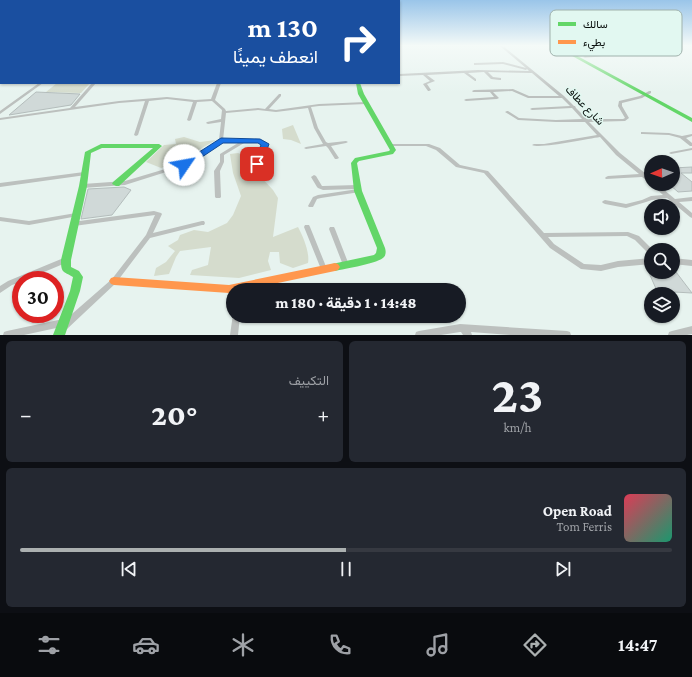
<!DOCTYPE html>
<html lang="ar">
<head>
<meta charset="utf-8">
<style>
	:root { --surface:#171b24; --page:#242831; --text:#f1f3f6; --muted:#9ea1a6; --line:#363941; --accent:#abb0b0 }
	body { margin:0; font-family:"Crimson Pro",Vazirmatn,serif; background:var(--page); color:var(--text); direction:rtl; height:100vh; display:flex; flex-direction:column; font-size:15px; white-space:nowrap }
	* { box-sizing:border-box; margin:0 }
	p { font-size:13px; color:var(--muted) }
	.icon { flex:none; width:22px; height:22px; fill:none; stroke:currentColor; stroke-width:2; stroke-linecap:round; stroke-linejoin:round }
	.map { position:relative; height:335px; overflow:hidden; direction:ltr }
	.panel { display:flex; flex-direction:column; gap:6px; padding:6px; background:#0d0f14; flex:1 }
	.panel>* { flex:none }
	.hud { position:absolute; left:0px; top:0px; width:400px; height:84px; box-shadow:0 1px 3px #0004; direction:rtl; background:#1a4fa0; color:#fff; overflow:hidden }
	.needle { width:26px; rotate:268deg }
	.tools { position:absolute; left:644px; top:155px; display:grid; gap:8px }
	.tools a { display:grid; place-items:center; width:36px; height:36px; border-radius:50%; background:var(--surface); box-shadow:0 1px 3px #0004; font-size:20px }
	.speed { position:absolute; left:12px; top:271px; display:flex; gap:8px; font-size:20px; font-weight:700; text-align:center }
	.speed>* { display:grid; place-content:center; width:52px; height:52px; border-radius:50%; background:var(--surface); box-shadow:0 1px 3px #0004; line-height:1 }
	.speed .limit { border:6px solid #d22; background:#fff; color:#111 }
	.pin { position:absolute; display:grid; place-items:center; width:34px; height:34px; color:#fff; margin:-17px; border-radius:8px; box-shadow:0 2px 6px #0006 }
	.me { position:absolute; width:44px; margin:-22px; rotate:57deg; stroke-linejoin:round; filter:drop-shadow(0 0 3px #0008) }
	.turn { display:flex; align-items:center; gap:14px; height:84px; padding:0 16px; font-size:18px }
	.turn .icon { width:52px; height:52px; stroke-width:2.5 }
	.turn b { display:block; font-size:28px; line-height:34px }
	.big { font-size:30px; font-weight:800; line-height:1.1 }
	.panel .tile { flex:1; display:flex; flex-direction:column; justify-content:center; gap:6px; min-width:0; padding:0 14px; border-radius:6px; background:var(--page) }
	.panel .dial { align-items:center; gap:0 }
	.dial b { font-size:52px; line-height:1 }
	.song { display:flex; align-items:center; gap:12px }
	.cover { width:48px; height:48px; border-radius:6px; background:linear-gradient(135deg,hsl(350 70% 55%),hsl(160 70% 35%)) }
	.played { height:4px; border-radius:2px; background:linear-gradient(90deg,var(--accent) 50%,var(--line) 50%) }
	.keys { display:flex; justify-content:space-around; direction:ltr }
	.heat { display:flex; justify-content:space-between; align-items:center; font-size:22px; direction:ltr }
	.panel .tiles { flex:1; display:grid; gap:6px; grid-template-columns:1fr 1fr }
	.tile:last-child { grid-column:span 2 }
	.trip { position:absolute; left:226px; top:283px; width:240px; height:40px; border-radius:20px; background:var(--surface); box-shadow:0 1px 3px #0004; font-weight:800; line-height:40px; text-align:center; direction:rtl }
	.tab-bar { display:flex; height:64px; justify-content:space-around; align-items:center; background:#090b0e; color:var(--muted) }
	.tab-bar .icon { width:28px; height:28px }
	.tab-bar .selected { color:var(--accent) }
	.tab-bar b { font-size:18px; color:var(--text) }
	.map>svg:first-child { display:block }
	.green { fill:#d5dccd }
	.building { fill:#d0d9d8; stroke:#b4bdbc }
	.lines { fill:none; stroke-linecap:round; stroke-linejoin:round }
	.street { fill:#bcc0be; fill-rule:evenodd }
	.fast { fill:#63d668; fill-rule:evenodd }
	.slow { fill:#ff974d; fill-rule:evenodd }
	.route { fill:#1a73e8; stroke:#114b97 }
	.labels { text-anchor:middle; dominant-baseline:central; stroke-width:3; stroke-linejoin:round; paint-order:stroke }
	.street-label { font-size:11px; fill:#070d0b; stroke:#e2f8f1 }
	.key { fill:#e2f8f1; stroke:#a0b2ac; stroke-width:1 }
	.key-label { font-size:11px; fill:#070d0b }
</style>
</head>
<body>
<div class="map">
<svg width="692" height="335" viewBox="0 0 692 335">
	<rect width="100%" height="100%" fill="#e7f3ef"/>
	<path class="green" d="M57,83H90L81,93L46,92Z
		M293,125L301,144L291,140L283,139L282,129Z
		M184,137L200,142L216,140L174,164L161,168L146,162L164,145L176,144L175,139Z
		M238,153L250,158L259,175L273,190L278,198L273,237L298,227C303,236 310,253 308,263L293,268L280,263L279,252H270L268,261L271,270L239,278L190,275L192,270L208,265L211,247L180,251L176,257L169,274L154,276L156,268L166,262L175,251L168,246L178,240L180,235L194,230L208,232L227,223L233,215L241,196L233,173L230,154Z"/>
	<path class="building" d="M36,92L80,94L71,105L9,115Z
		M692,167V173H681L692,182V191L678,192L669,184H673V168Z
		M124,187L131,190L112,215L81,219L88,189Z
		M646,266H651V272H676L692,293L657,291Z"/>
	<g class="lines">
		<path class="street" d="M500,46H503L564,96L574,106H575L576,108L587,119H623L625,118L618,106L619,101L640,96L649,91H651V93L642,98L622,103V106L629,118L625,121L589,122L620,153L651,178V183L649,182L642,177L606,179L605,178L606,177L608,176L639,174L616,155L600,137C587,139 540,149 532,145L534,144H544L597,135L585,122H556L518,120L505,112L507,111H508L519,118L556,120L582,119L572,108L532,110L530,109L532,108L570,106L562,98H528L512,91L493,92L499,98L497,99L466,101L464,100L466,99L494,97L490,92H473L472,91L474,90L513,89L529,96H559L532,73L488,72L493,77L501,78V80H500L491,79L484,72L468,73L476,79V81H475L464,73L427,75L435,81L427,84L431,90L429,91H428L423,84L430,81L423,75L399,76V74L478,70L529,71L527,69L526,70L503,64L474,65V63H475L503,62L526,68Z
			M605,46H609L622,53L621,54L585,58L583,57L585,56L618,52Z
			M0,73H1V75H0Z
			M0,82H1V83H3L0,84Z
			M39,83H43L0,114V111Z
			M92,83H96L75,107L119,101L167,97L195,100L211,99L217,83H221L215,100L225,109L226,111L258,108L265,109L279,94H281V96L269,109L276,110L319,104L366,102L368,103L366,104L319,106L311,107L318,128L326,142L328,143L346,141L348,142L346,143L331,146L339,158L337,159H335L328,148L326,146L306,149L304,148L306,147L323,144L314,128L308,108L276,112L258,110L226,113L223,140L263,141H265L267,146L259,165L257,166L255,165L263,146L261,143H244L224,155V162L220,171L221,197L220,198H216L215,197L214,171L220,162V154L238,143L222,142L186,166L187,182L186,183L184,184L181,182L182,167L125,185L83,188L80,186L83,184L125,181L182,164L219,140L221,122L208,124L206,123L207,122L221,119L222,110L212,101L197,102L191,120L189,121L187,120L193,102L167,99L149,101L138,135L136,136L134,135L145,101L119,103L0,120V118L70,108Z
			M641,132L669,133L682,136L692,134V136L686,138L692,143V146H690L680,138L669,135L643,134H641Z
			M388,144H429L440,148L460,165L488,171L544,233L628,232L639,236L653,250H651V255L649,254L635,240L627,236L548,237L554,244L584,264L601,265L618,261L651,258V264L618,267L601,271L581,269L550,248L484,173L456,167L436,150L426,146H388Z
			M692,148V150L671,154L669,153L671,152Z
			M84,172L86,173L87,174L86,175L0,187V183Z
			M314,175L316,176L322,186H323L357,185L360,187L357,189L323,190L318,188L317,187L311,177Z
			M651,184H657L675,199L692,197V201L679,202L692,213V218L690,217L667,198L652,200L646,202L626,208L605,204L603,203L602,202L603,201L605,200L626,204L642,200L651,196L663,195Z
			M358,189L360,190L361,191L360,192L321,198L317,199L313,207H309L308,206L313,197L318,195Z
			M154,211L161,213L162,214L153,233L202,221H204L205,223L204,225H202L150,238L116,283L67,329L64,330L61,329V327L24,335H3L4,332L7,331L63,319L65,320L112,279L146,235L155,215L74,226H72L71,224L72,222Z
			M76,213L78,214L79,215L78,216L29,225L0,221V217L29,221Z
			M305,225H309L310,227L327,269L326,271L324,272L322,271L321,269L304,227Z
			M330,227H334L335,229L349,265L348,267L346,268L344,267L343,265L329,229Z
			M66,257L68,258L69,260L68,262L25,280H21V282L12,285L0,293V286L8,281Z
			M673,258L692,260V266L673,264Z
			M233,314V316H240L238,335H230Z
			M460,324L567,331L570,332L571,335H510L471,332L472,335H463L461,332H460L441,335H415L416,332L419,331Z
			M692,326V334L687,335H668L669,332L672,331Z"/>
		<path class="fast" d="M554,46H559L692,118V122Z
			M356,83H360L364,94L396,150L393,154L359,161L357,163L362,191L385,248C386,251 386,255 384,257C380,263 344,269 335,271L332,270L330,267L332,264L374,255L376,253L377,248L354,191L351,163L355,158L389,151L390,150L358,94Z
			M101,144H159L162,146L119,186H116L112,184L113,182L153,148H102L91,153L87,186L71,260V267L79,271L83,277L80,291L65,335H53L70,291L73,277C63,271 61,273 61,260L79,186L85,152Z"/>
		<path class="slow" d="M335,263L338,264L340,267L338,270L335,271L245,290H233V292L229,293L114,285L111,284L109,281L111,278L114,277L229,285Z"/>
	</g>
	<linearGradient id="sky" x2="0" y2="1"><stop stop-color="#9ac5e9"/><stop offset="0.49" stop-color="#f4faf8"/><stop offset="1" stop-color="#f4faf8" stop-opacity="0"/></linearGradient>
	<rect width="692" height="93" fill="url(#sky)"/>
	<path class="route" d="M221,138L260,139L269,144L262,164L257,167L253,164L261,145L258,143H223L187,167L184,168L179,165Z"/>
	<g class="labels">
		<g class="street-label">
			<text transform="translate(585 105) rotate(46)">شارع عطاف</text>
		</g>
	</g>
	<rect x="550" y="10" width="132" height="46" rx="6" class="key"/>
	<rect x="558" y="22" width="18" height="4" fill="#63d668"/>
	<rect x="558" y="40" width="18" height="4" fill="#ff974d"/>
	<g class="key-label">
		<text x="583" y="28">سالك</text>
		<text x="583" y="46">بطيء</text>
	</g>
</svg>
<div class="tools">
<a><svg class="needle" viewBox="-14 -14 28 28"><path d="M0-13l5 13h-10z" fill="#e53935"/><path d="M0 13l5-13h-10z" fill="#9ea1a6"/></svg></a>
<a><svg class="icon" aria-label="sound" viewBox="0 0 24 24"><path d="M4 9h4l5-4v14l-5-4H4zM17 9q2 3 0 6"/></svg></a>
<a><svg class="icon" aria-label="search" viewBox="0 0 24 24"><circle cx="10" cy="10" r="6"/><path d="M15 15l6 6"/></svg></a>
<a><svg class="icon" aria-label="layers" viewBox="0 0 24 24"><path d="M12 4l9 5-9 5-9-5zM3 14l9 5 9-5"/></svg></a>
</div>
<div class="speed"><div class="limit">30</div></div>
<div class="pin" style="left:257px;top:164px;background:#d93025"><svg class="icon" aria-label="arrive" viewBox="0 0 24 24"><path d="M6 21V4h12l-3 4 3 4H6"/></svg></div>
<svg class="me" style="left:184px;top:165px" viewBox="-20 -20 40 40"><circle r="19" fill="#fff"/><path d="M0-13L10 11 0 6-10 11z" fill="#1a73e8"/></svg>
<div class="trip">14:48 · 1 دقيقة · 180 m</div>
<div class="hud">
<div class="turn"><svg class="icon" aria-label="right" viewBox="0 0 24 24"><path d="M7 20v-9h11M14 6l5 5-5 5"/></svg><div><b>130 m</b>انعطف يمينًا</div></div>
</div>
</div>
<section class="panel">
<div class="tiles">
<div class="tile dial"><b>23</b><p>km/h</p></div>
<div class="tile"><p>التكييف</p>
<div class="heat"><a>−</a><b class="big">20°</b><a>+</a></div>
</div>
<div class="tile">
<div class="song"><i class="cover"></i><div><b>Open Road</b><p>Tom Ferris</p></div></div>
<div class="played"></div>
<div class="keys"><svg class="icon" aria-label="previous" viewBox="0 0 24 24"><path d="M18 5L8 12l10 7zM5 5v14"/></svg><svg class="icon" aria-label="pause" viewBox="0 0 24 24"><path d="M8 5v14M16 5v14"/></svg><svg class="icon" aria-label="next" viewBox="0 0 24 24"><path d="M6 5l10 7-10 7zM19 5v14"/></svg></div>
</div>
</div>
</section>
<nav class="tab-bar">
<b>14:47</b>
<svg class="icon selected" aria-label="directions" viewBox="0 0 24 24"><path d="M12 3l9 9-9 9-9-9zM9 14v-3h6M13 9l2 2-2 2"/></svg>
<svg class="icon" aria-label="music" viewBox="0 0 24 24"><path d="M9 18V5l10-2v13"/><circle cx="6" cy="18" r="3"/><circle cx="16" cy="16" r="3"/></svg>
<svg class="icon" aria-label="phone" viewBox="0 0 24 24"><path d="M5 4h4l2 5-3 2q2 4 5 5l2-3 5 2v4C11 20 4 13 5 4z"/></svg>
<svg class="icon" aria-label="climate" viewBox="0 0 24 24"><path d="M12 3v18M4 7l16 10M4 17L20 7"/></svg>
<svg class="icon" aria-label="car" viewBox="0 0 24 24"><path d="M5 17H2v-5l4-1 3-4h7l3 4 3 1v5h-3M9 17h6M6 11h13"/><circle cx="7" cy="17" r="2"/><circle cx="17" cy="17" r="2"/></svg>
<svg class="icon" aria-label="filters" viewBox="0 0 24 24"><path d="M4 7h16M4 17h16"/><circle cx="9" cy="7" r="2"/><circle cx="15" cy="17" r="2"/></svg>
</nav>
</body>
</html>
